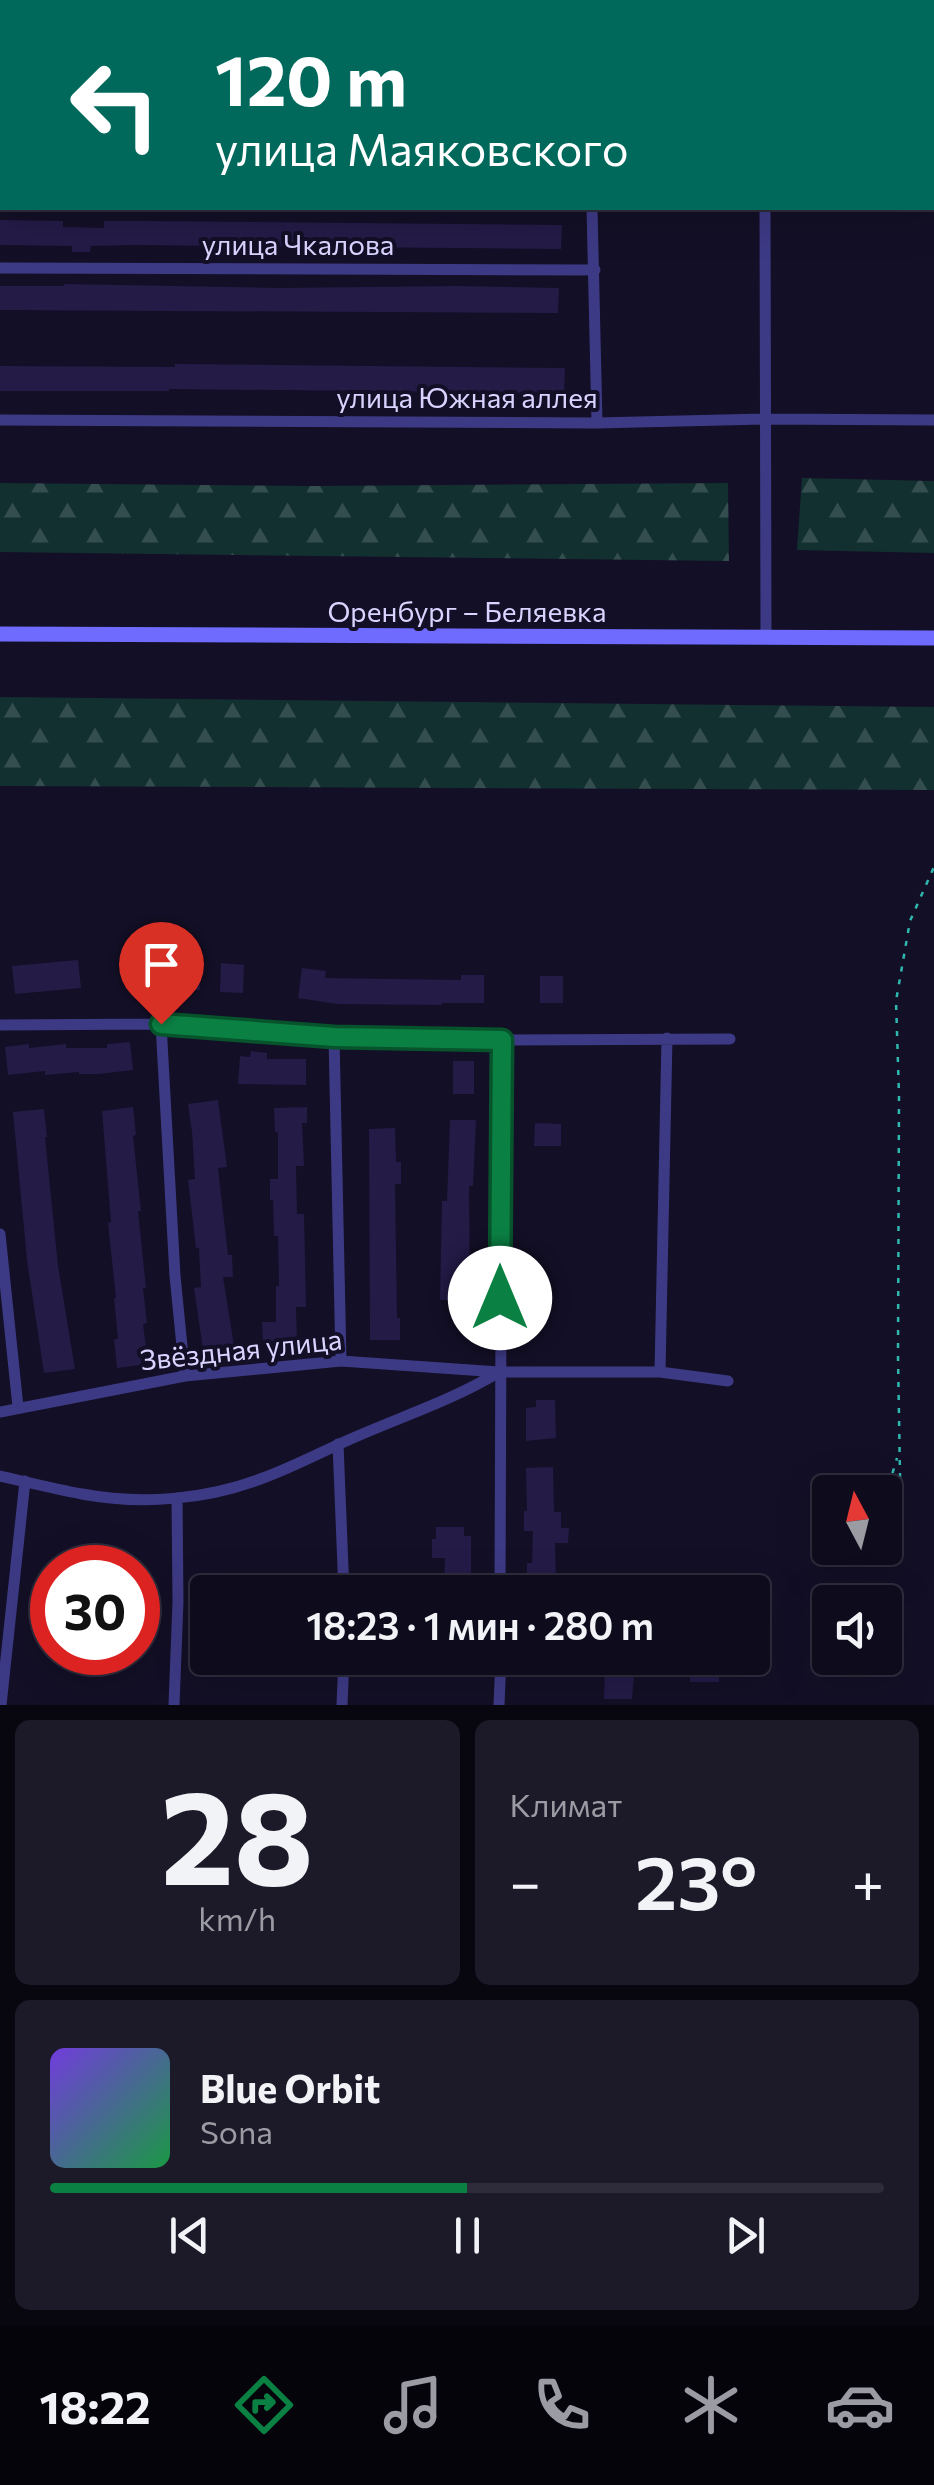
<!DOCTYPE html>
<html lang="ru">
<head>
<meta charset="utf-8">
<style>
	:root { --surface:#0e0b1c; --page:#1c1929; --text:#f1f3f6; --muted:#9b9ba3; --line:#2e2b3b; --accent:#0b8043 }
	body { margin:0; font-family:Commissioner,sans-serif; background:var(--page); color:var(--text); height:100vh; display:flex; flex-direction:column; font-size:38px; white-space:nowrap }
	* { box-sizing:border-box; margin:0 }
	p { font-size:32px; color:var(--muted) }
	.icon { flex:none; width:55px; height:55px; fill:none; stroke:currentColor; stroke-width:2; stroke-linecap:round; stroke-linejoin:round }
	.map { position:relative; height:1705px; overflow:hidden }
	.panel { display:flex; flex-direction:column; gap:15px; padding:15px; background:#08060f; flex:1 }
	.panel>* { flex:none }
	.banner { position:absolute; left:0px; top:0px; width:935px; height:210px; box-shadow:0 10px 40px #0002,0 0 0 2px var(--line); background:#00695c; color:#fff; overflow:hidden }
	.needle { width:65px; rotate:353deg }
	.buttons { position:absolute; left:812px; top:1475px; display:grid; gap:20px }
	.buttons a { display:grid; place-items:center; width:90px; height:90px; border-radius:10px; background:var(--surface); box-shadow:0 10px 40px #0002,0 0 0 2px var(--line); font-size:50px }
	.speed { position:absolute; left:30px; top:1545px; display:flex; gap:20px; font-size:50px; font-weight:700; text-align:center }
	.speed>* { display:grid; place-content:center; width:130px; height:130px; border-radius:50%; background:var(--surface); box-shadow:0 10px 40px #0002,0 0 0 2px var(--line); line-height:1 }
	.speed .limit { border:15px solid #d22; background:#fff; color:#111 }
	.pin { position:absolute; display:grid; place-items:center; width:85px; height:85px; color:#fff; margin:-102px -42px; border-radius:50% 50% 50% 0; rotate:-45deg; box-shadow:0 0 10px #0007 }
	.pin .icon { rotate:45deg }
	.me { position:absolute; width:110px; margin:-55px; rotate:0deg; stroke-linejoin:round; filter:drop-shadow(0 0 8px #0008) }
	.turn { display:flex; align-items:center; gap:35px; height:210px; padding:0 50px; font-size:45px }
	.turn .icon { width:130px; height:130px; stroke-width:2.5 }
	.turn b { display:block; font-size:70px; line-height:85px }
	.big { font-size:75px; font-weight:600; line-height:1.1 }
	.panel .tile { flex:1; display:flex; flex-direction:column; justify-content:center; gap:15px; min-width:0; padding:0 35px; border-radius:15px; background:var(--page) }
	.panel .dial { align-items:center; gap:0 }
	.dial b { font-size:130px; line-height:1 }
	.song { display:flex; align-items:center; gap:30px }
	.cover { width:120px; height:120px; border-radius:15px; background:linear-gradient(135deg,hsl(260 70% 55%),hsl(140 70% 35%)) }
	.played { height:10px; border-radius:5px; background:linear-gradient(90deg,var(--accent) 50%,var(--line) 50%) }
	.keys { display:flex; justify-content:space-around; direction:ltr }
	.heat { display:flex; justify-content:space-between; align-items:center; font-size:55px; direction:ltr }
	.panel .tiles { flex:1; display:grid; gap:15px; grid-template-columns:1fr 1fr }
	.tile:last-child { grid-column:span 2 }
	.trip { position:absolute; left:190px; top:1575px; width:580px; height:100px; border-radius:10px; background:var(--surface); box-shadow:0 10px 40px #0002,0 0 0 2px var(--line); font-weight:600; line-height:100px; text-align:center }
	.tabs { display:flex; height:160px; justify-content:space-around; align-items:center; background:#06040b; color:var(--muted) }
	.tabs .icon { width:70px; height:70px }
	.tabs .active { color:var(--accent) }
	.tabs b { font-size:45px; color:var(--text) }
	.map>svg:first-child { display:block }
	.forest { fill:url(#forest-firs) }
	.building { fill:#241b47 }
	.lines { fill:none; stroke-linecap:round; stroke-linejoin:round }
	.path { stroke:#2fb8b0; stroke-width:2.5; stroke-dasharray:5 8; stroke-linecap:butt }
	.minor { stroke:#3d3a85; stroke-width:11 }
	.secondary { stroke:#6f6bff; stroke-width:15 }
	.route-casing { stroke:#07532c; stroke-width:25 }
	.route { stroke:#0b8043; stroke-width:18 }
	.labels { text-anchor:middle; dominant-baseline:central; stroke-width:8; stroke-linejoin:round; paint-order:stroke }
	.street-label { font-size:28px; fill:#d9d4ff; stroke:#130f26 }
</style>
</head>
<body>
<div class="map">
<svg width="934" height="1705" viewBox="0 0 934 1705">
	<defs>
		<pattern id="forest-firs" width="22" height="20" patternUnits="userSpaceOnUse" patternTransform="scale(2.5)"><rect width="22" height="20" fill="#12302f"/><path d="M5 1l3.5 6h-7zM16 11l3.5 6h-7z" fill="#344d4e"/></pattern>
	</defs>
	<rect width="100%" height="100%" fill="#130f26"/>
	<path class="forest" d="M802,478L934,481V553L797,550Z
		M0,483L313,486L728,483L729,561L0,552Z
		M0,697L934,707V790L0,786Z"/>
	<path class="building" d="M0,220L63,221V227L104,228V221H141L562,225L561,249L133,245L91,246L90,252H72V246L0,245Z
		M64,284L280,288L456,286L559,288L558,313L0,310V286H64Z
		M175,364L565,368L564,393L169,389V391H0V366L175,367Z
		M157,955L158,963H189L188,956H199L200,990H176L175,982L136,986L133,958Z
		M78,960L81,988L15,994L12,966Z
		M221,963L244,965L243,993L220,992Z
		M302,968L326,971L325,978L461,980V975H484V1003H442V1005L337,1004L298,998Z
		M540,976H563V1003H540Z
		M130,1042L133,1070L99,1074H79V1072L45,1075V1071L8,1075L5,1047L29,1044V1048L66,1044V1048H107V1044Z
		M251,1051L267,1053V1059H306V1085L238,1084L240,1056L250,1057Z
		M453,1061H474V1094H453Z
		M218,1100L227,1167L218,1168L228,1255H232L233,1277H223L235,1352L204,1356L194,1288L201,1287L199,1248H196L188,1180L195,1179L192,1132L188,1104Z
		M133,1107L136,1135L133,1136L141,1211H138L146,1288H143L147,1323L143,1324L148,1364L117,1368L114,1339H118L114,1298H116L108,1223L111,1222L102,1111Z
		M307,1107V1123H302L304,1166H296L297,1214H304L306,1307H296L297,1345L273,1346V1341L263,1342L262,1322H276V1286H279L278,1236H274L273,1200H270V1179H278V1132H275L274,1108Z
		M44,1109L47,1137H45L58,1266L75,1369L44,1373L27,1260L13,1112Z
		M450,1120H476L473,1186H469L470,1300H440L442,1201H447Z
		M535,1123L561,1124V1146H534Z
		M395,1128L396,1162H401V1184H395L397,1318H400V1340H370L369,1129Z
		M536,1400H555L556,1438L526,1441V1408L536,1407Z
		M553,1467L554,1512H561V1528H569L568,1543H555L556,1582L527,1583V1563H532L533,1531H524V1511H527L526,1468Z
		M436,1527H464V1536H471V1592H444L445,1558H432V1539H436Z
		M690,1658H724V1671H719V1682H690Z
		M605,1667L631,1668L630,1677H634L632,1699H604Z"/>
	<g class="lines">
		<path class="path" d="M885,1498L897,1458
			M870,1548V1558L883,1563L897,1554L901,1534L898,1357L899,1095L896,1001L910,921L934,867"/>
		<path class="minor" d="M463,0L465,2
			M80,2V0
			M766,2V0
			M0,157H2
			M592,208L597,423
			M765,208L766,637
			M0,268L595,270
			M0,420L597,423L764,419L934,420
			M161,1024L175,1276L185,1376
			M0,1025L161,1024L334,1037L502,1040L730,1039
			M334,1037L341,1361
			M0,1234L18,1407
			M660,1372L667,1038
			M0,1412L185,1376L341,1361L499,1372H660L728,1381
			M338,1444L344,1592
			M0,1476C27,1482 54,1489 82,1494C142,1505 206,1500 263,1478C293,1467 323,1451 353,1438C403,1416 453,1400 499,1372
			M500,1592L502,1040
			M1,1705L25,1481
			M174,1705L178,1602L177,1498
			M342,1705L344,1658
			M499,1705L501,1658"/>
		<path class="secondary" d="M0,634L934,638"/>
	</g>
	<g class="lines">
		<g class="route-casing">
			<path id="route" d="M161,1024L334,1037L502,1040L500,1298"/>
		</g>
		<use href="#route" class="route"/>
	</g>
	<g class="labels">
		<g class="street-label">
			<text x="298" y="244">улица Чкалова</text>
			<text x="467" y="397">улица Южная аллея</text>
			<text x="467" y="611">Оренбург – Беляевка</text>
			<text transform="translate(241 1349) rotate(-6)">Звёздная улица</text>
		</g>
	</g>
</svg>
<div class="buttons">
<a><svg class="needle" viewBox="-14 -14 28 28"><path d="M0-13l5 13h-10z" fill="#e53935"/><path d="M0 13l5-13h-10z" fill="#9b9ba3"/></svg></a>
<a><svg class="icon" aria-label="sound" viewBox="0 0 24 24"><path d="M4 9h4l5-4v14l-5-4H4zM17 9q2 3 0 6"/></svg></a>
</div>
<div class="speed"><div class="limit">30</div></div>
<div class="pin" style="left:161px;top:1024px;background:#d93025"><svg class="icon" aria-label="arrive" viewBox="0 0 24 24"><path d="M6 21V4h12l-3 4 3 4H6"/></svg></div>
<svg class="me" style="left:500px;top:1298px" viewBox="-20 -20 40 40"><circle r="19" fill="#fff"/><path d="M0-13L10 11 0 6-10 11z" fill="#0b8043"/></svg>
<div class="trip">18:23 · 1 мин · 280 m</div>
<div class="banner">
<div class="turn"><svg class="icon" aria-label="left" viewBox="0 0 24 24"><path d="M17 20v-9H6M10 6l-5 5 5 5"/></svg><div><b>120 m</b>улица Маяковского</div></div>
</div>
</div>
<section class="panel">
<div class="tiles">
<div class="tile dial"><b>28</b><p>km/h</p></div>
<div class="tile"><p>Климат</p>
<div class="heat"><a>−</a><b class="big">23°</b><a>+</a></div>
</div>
<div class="tile">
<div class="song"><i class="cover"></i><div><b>Blue Orbit</b><p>Sona</p></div></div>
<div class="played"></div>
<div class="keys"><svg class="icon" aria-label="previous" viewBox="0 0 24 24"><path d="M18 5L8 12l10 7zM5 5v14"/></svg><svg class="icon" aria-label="pause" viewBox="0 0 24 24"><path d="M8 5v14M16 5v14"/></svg><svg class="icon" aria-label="next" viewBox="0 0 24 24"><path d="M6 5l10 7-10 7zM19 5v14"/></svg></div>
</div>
</div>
</section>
<nav class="tabs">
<b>18:22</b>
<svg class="icon active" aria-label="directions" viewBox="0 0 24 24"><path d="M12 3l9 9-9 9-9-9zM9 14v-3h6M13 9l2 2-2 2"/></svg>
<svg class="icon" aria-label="music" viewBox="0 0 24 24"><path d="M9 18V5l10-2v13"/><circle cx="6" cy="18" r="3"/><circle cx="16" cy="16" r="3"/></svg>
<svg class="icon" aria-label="phone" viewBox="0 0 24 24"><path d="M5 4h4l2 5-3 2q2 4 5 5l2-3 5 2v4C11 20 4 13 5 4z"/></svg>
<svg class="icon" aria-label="climate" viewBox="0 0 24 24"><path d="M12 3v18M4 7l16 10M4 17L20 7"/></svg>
<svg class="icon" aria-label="car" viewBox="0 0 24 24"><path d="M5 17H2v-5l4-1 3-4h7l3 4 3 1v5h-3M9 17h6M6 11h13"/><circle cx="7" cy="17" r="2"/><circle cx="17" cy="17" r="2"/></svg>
</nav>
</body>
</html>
